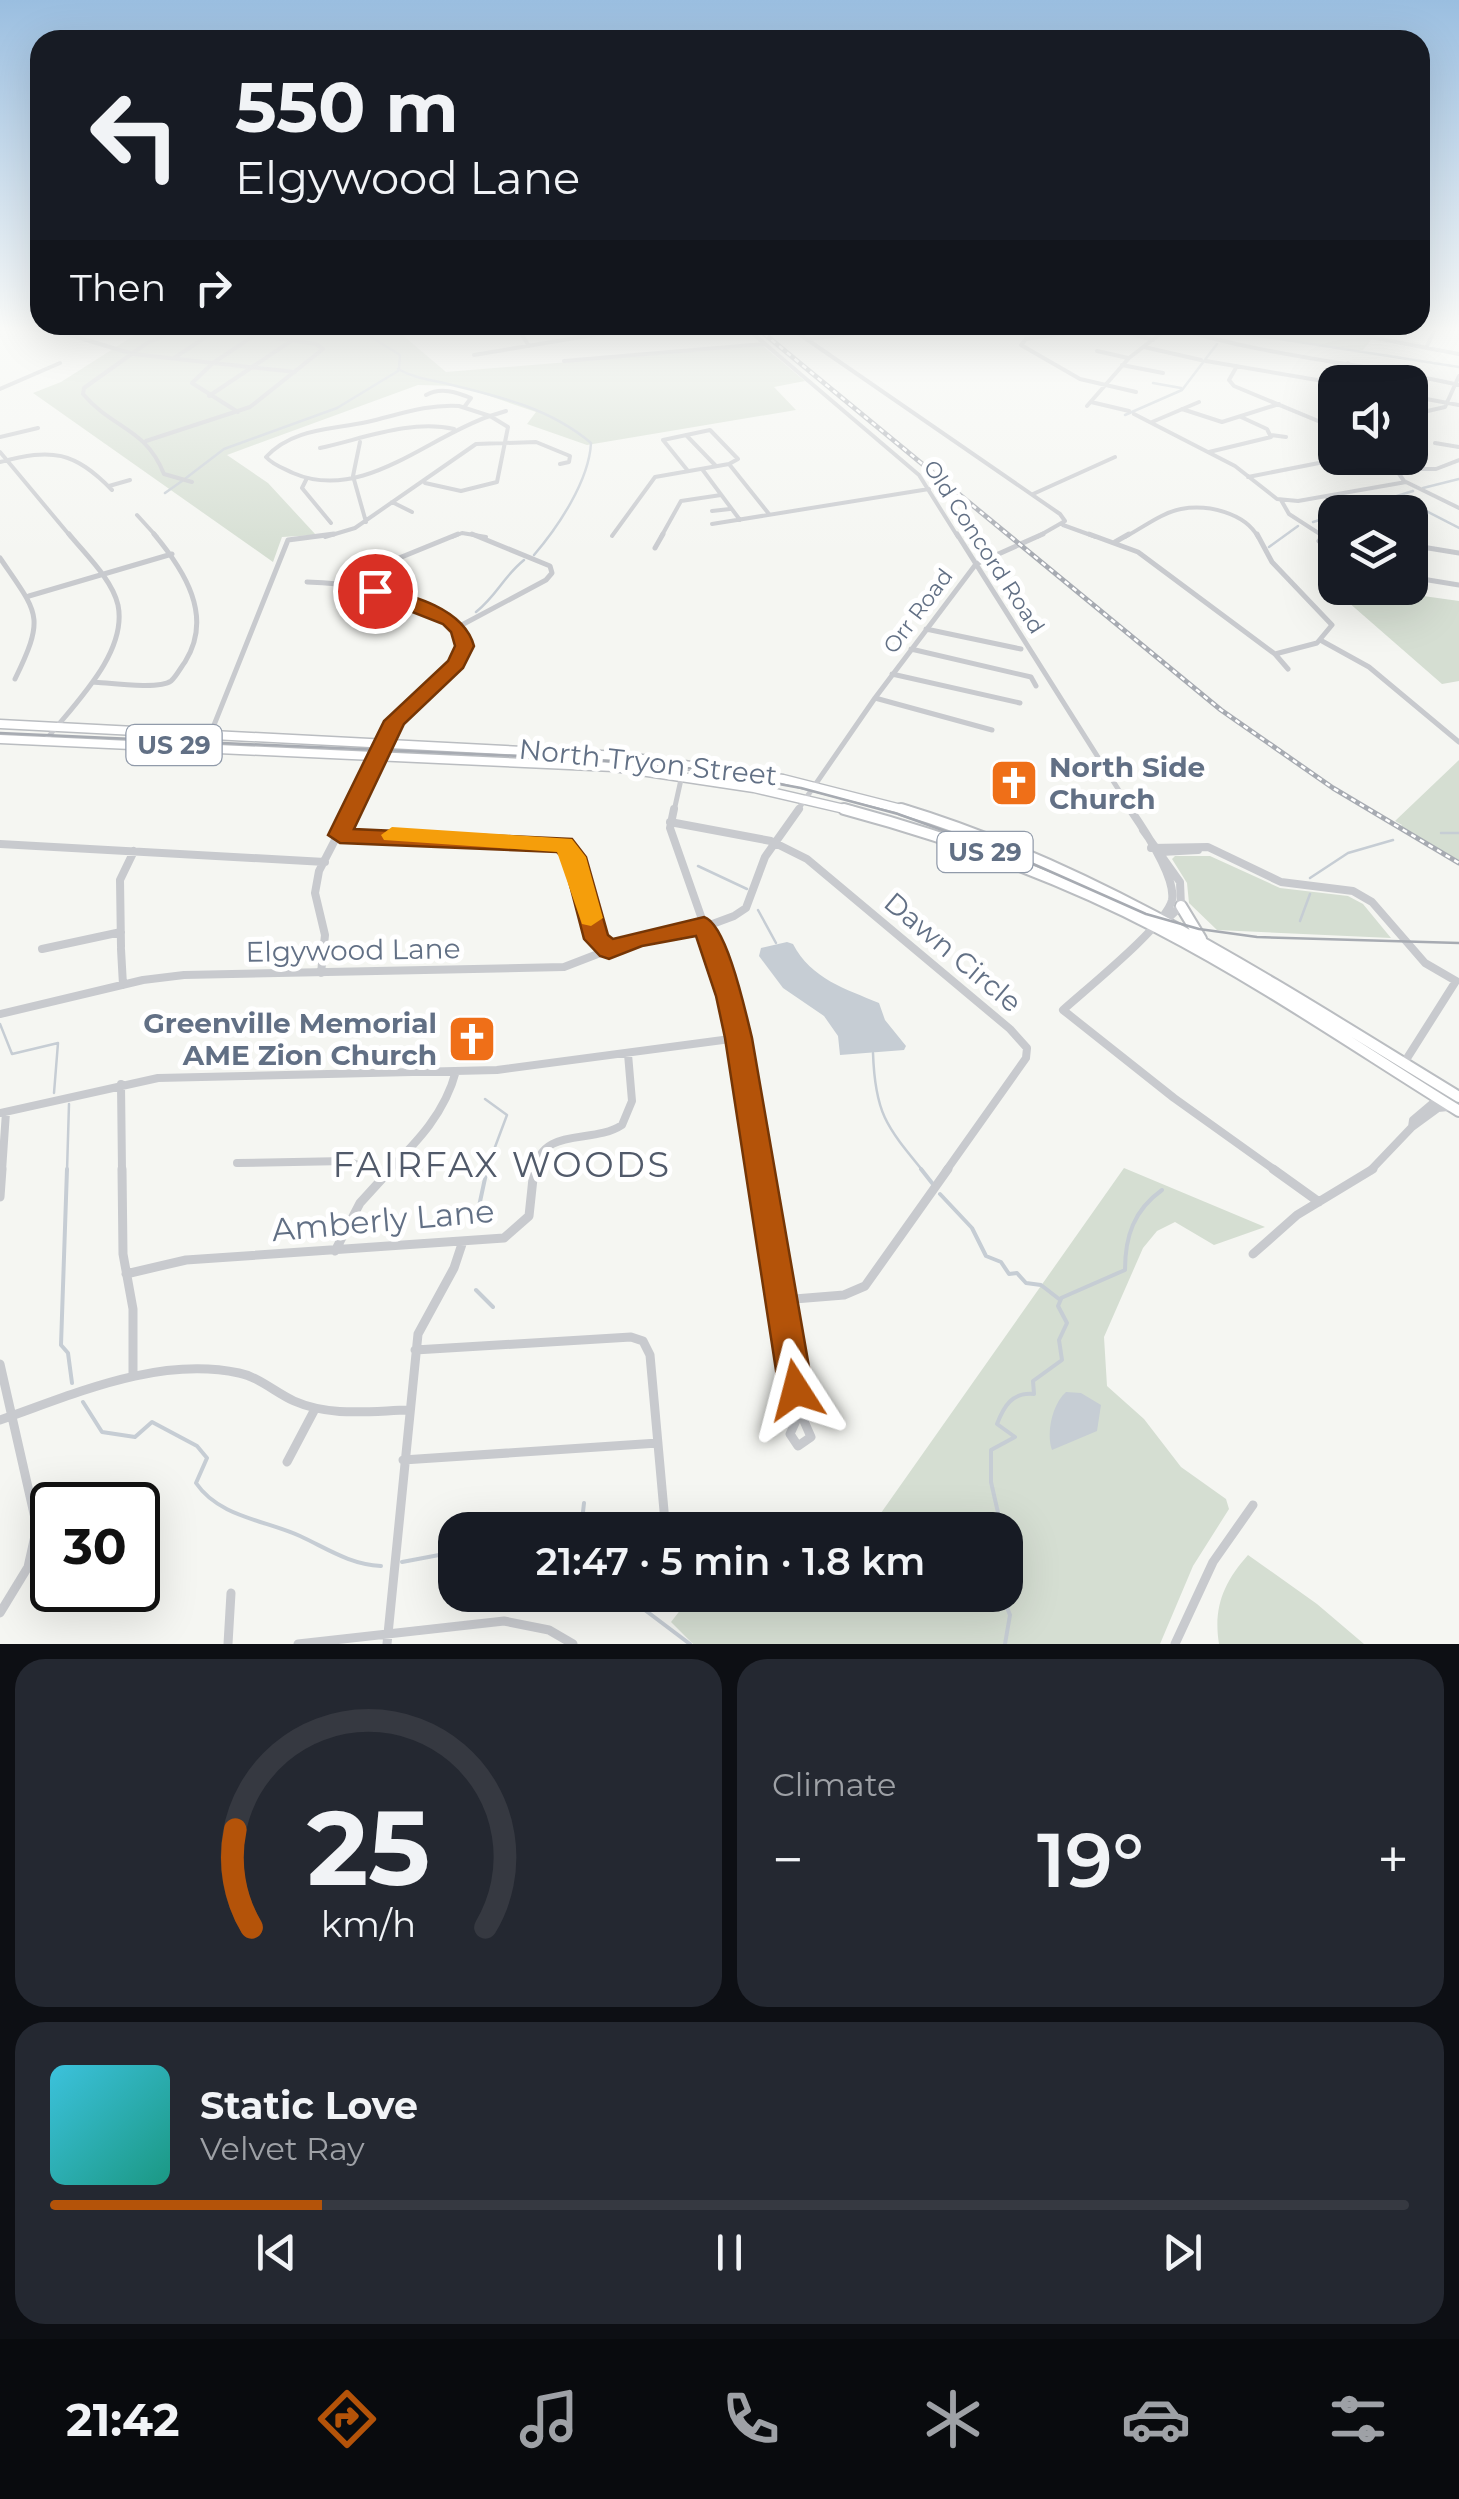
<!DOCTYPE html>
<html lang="en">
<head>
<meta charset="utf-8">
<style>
	:root { --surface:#171b24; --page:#242831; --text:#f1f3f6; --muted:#9ea1a6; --line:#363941; --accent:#b45309 }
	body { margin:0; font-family:Montserrat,sans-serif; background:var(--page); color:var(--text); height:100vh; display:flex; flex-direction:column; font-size:38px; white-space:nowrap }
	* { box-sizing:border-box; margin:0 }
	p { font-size:32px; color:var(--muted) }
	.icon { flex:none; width:55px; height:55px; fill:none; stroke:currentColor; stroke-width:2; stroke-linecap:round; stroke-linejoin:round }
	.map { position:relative; height:1644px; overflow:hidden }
	.sheet { display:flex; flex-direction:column; gap:15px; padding:15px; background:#0d0f14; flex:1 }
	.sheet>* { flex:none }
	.guide { position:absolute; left:30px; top:30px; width:1400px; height:305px; border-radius:30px; box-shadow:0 10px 40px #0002; background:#171b24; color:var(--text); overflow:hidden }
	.fabs { position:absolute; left:1318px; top:365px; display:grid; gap:20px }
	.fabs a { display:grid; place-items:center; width:110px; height:110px; border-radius:20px; background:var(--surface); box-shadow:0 10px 40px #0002; font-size:50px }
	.speed { position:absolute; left:30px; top:1482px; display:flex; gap:20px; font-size:50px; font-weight:700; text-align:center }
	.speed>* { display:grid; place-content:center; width:130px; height:130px; border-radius:50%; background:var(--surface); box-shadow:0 10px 40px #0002; line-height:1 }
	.speed .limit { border:5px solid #111; border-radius:15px; background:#fff; color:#111 }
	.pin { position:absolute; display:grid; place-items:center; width:85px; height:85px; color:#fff; margin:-42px; border:5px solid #fff; border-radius:50%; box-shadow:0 2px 10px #0007 }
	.me { position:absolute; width:110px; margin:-55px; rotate:351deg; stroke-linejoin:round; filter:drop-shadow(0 0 8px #0008) }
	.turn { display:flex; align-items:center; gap:35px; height:210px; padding:0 40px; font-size:45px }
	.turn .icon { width:130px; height:130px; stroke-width:2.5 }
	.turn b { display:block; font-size:70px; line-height:85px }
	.then { display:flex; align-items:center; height:95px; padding:0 40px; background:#0003; gap:20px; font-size:38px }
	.big { font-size:75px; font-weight:600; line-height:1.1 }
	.sheet .tile { flex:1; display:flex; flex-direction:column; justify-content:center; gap:15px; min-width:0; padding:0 35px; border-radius:30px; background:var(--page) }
	.sheet .dial { align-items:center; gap:0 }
	.dial svg { height:260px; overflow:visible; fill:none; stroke:var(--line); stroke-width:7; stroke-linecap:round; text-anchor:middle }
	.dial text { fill:var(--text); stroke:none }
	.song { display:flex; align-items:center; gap:30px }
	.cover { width:120px; height:120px; border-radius:15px; background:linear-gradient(135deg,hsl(190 70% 55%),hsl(170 70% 35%)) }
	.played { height:10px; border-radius:5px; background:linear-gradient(90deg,var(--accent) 20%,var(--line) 20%) }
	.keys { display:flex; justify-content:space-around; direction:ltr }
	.heat { display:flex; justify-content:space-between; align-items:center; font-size:55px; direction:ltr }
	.sheet .tiles { flex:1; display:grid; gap:15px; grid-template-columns:1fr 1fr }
	.tile:last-child { grid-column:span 2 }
	.trip { position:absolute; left:438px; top:1512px; width:585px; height:100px; border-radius:30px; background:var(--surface); box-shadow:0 10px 40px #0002; font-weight:600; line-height:100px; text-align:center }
	.menu { display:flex; height:160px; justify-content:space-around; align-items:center; background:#090b0e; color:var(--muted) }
	.menu .icon { width:70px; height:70px }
	.menu .selected { color:var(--accent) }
	.menu b { font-size:45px; color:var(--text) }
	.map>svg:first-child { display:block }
	.green { fill:#d5ded2 }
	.water { fill:#c6cdd4 }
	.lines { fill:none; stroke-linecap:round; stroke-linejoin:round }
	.stream-far1 { stroke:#c6cdd4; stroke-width:2.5 }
	.stream { stroke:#c6cdd4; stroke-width:4 }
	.major-far1-casing { stroke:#babdc1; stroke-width:11 }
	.major-casing { stroke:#babdc1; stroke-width:14 }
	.minor-far3 { stroke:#c8cace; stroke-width:4 }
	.minor-far2 { stroke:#c8cace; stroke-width:5 }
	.minor-far1 { stroke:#c8cace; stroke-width:8 }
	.minor { stroke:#c8cace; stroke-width:9 }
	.major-far1 { stroke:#fff; stroke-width:8 }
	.major { stroke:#fff; stroke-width:10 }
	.tram { stroke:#a7abb2; stroke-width:2.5 }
	.rail-casing { stroke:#a7abb2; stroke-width:5 }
	.rail { stroke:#fff; stroke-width:2.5; stroke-dasharray:5; stroke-linecap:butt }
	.route { fill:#b45309; stroke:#753606; stroke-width:2.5 }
	.slow { fill:#f59e0b }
	.labels { text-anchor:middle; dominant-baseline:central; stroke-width:10; stroke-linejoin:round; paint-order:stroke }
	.far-street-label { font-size:22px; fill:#627085; stroke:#fff }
	.shield { fill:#fff; stroke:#919baa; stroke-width:2.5 }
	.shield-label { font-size:25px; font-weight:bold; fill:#627085 }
	.street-label { font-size:28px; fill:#627085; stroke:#fff }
	.poi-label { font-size:28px; font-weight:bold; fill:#627085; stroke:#fff; text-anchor:start }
	.near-street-label { font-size:32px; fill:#627085; stroke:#fff }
	.near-neighbourhood-label { font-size:35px; letter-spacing:2.5px; fill:#515a6a; stroke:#fff }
</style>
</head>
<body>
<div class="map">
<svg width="1459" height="1644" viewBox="0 0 1459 1644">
	<rect width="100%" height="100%" fill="#f5f6f2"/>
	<path class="green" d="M78,327H393L446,372L763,346L805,381L774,387L796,410L587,445L527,424L536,412L460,386L418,385L227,455L268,483L316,535L282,537L273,562L33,393L61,382L138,333L70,332Z
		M1227,327L1258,335L1263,333L1261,327H1311L1372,339L1363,350L1345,349L1220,332Z
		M1324,581L1335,583V588H1366L1459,601V681L1442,684Z
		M1459,760V862L1400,828L1402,825L1395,821Z
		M1175,856H1210L1280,888L1348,896L1363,904L1391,938L1217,930L1189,903L1187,883L1172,859Z
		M1124,1168L1265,1227L1214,1245L1175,1222L1157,1231L1143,1248L1104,1337L1107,1386L1144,1419L1181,1467L1226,1499L1229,1509L1193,1566L1160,1644H693L671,1622L692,1595H1005V1530H869Z
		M1248,1555L1317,1604L1364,1644H1219C1213,1607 1224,1582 1248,1555Z"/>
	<path class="water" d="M787,942L793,944C811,979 846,989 879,1003L885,1020L906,1046L904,1050L840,1055L838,1036L824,1016L783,988L759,956L761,948Z
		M1081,1393L1101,1405L1097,1431L1052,1450C1046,1434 1052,1404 1066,1392Z"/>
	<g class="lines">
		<path class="stream-far1" d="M355,327L400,355L399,368
			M1146,327L1150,328
			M1202,327L1459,367
			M398,369C415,379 433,380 452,385C502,397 551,409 591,443C589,481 558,527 534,555
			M1153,383L1181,388
			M1125,415L1182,390L1217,344
			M186,478L224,449L337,408L398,371
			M1423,488L1459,479
			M165,493L182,481
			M1403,499L1459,528
			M1313,522L1413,491
			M1269,547L1298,526
			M476,612C498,594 503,577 524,560
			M1441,833H1459
			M698,866L747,889
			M1310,878L1348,853L1393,840
			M758,910L776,943
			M1300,921L1310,894
			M0,1024L12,1054L58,1043L54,1093
			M873,1053C875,1113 886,1126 923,1171
			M485,1099L507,1115L486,1171
			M67,1171L69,1104"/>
		<path class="stream" d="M67,1169L61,1345L68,1353L72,1383
			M921,1169L932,1183
			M940,1194L972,1228L986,1256L1001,1262L1009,1274L1017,1273L1026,1283L1041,1285L1059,1299
			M475,1225L487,1169
			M476,1290L493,1307
			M1061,1298L1125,1270C1125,1236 1134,1210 1162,1190
			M83,1402L102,1432L135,1437L152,1422L197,1446L207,1458L196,1483C219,1517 265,1520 300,1536C328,1549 349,1564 381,1566
			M581,1530L584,1503
			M1002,1530L991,1482V1450L1015,1437L997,1424C1004,1406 1012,1392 1034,1394L1033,1381L1062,1360L1059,1340L1067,1323L1058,1306L1061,1299
			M402,1562L455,1552
			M625,1595L690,1644
			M1002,1595L1010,1615L1005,1644"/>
		<g class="major-far1-casing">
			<path id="major-far1" d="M0,724L621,756L783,779L909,811
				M0,739L614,767L754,788L853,811"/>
		</g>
		<g class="major-casing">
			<path id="major" d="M844,809C952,838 1058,876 1158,928C1262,982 1359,1049 1459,1111
				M901,809C1103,870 1280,988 1459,1097
				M1181,906L1201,939"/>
		</g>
		<path class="minor-far3" d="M6,327L60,332L133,354L295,372
			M186,327L147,343L84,388L83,394C114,430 145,427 164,474L192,482
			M517,327L529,346
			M745,327L919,475L958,537
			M789,327L1060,514L1065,521L1037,537
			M1105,327L1026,339L1021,345L1080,379L1136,392
			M1107,327L1153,340
			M1173,327C1266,357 1364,363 1459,385
			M1317,327L1459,354
			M407,328L441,327
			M1255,333L1257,327
			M809,339L887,329
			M1144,347L1201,360
			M1426,348L1436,327
			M1097,351L1128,358
			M474,355L641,327
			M174,358L218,329
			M564,361L765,344
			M1206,361L1335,383
			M1122,365L1163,373
			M1237,366L1229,380L1234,386L1335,428
			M1339,382L1348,363
			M0,389L60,363
			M426,395C441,387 456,392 471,398L465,406
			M209,396L291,341
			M1332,396L1335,390
			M1410,396L1459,405
			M1091,402L1129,411
			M459,406L490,416C427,437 362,503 293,473C283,468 273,465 266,457C293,428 331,430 367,422C398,415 426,404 459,406Z
			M1087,406L1129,358L1169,327
			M1182,409L1222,422L1279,404
			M238,412L192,383L213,363L255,335
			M1134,414L1235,466L1277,499L1298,501L1406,482
			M1410,415L1445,407L1459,376
			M490,416L506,411
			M1152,422L1199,402
			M686,435L715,465
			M1271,435L1286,437
			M0,437L38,428
			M146,441L250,407L323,349L316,344L200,327
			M360,442L353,476L366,522
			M1435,443L1459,447
			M320,448C362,439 411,419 454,429
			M0,452L71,537
			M1209,452L1271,437L1267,429L1241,417
			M1388,458L1404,481L1459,508
			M0,462C52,448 74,451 112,490
			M729,464L769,514
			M702,469L740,520
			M1397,469H1436L1459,460
			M1248,477L1324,462
			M307,478L302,488L331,523
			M425,483L461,491L497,482L508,427L490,416
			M109,486L130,480
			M1033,494L1115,457
			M1281,500L1289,514L1323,536
			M392,502L412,512
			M712,511L730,509
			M137,515L157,537
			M712,524L929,489
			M1063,525L1096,537
			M612,536L655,477L729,464L738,459L710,430L663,440L688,471
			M325,537L355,528L476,444L536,442L570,456L569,462L560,464
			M452,537L462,533L486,537
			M661,537L681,501L721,495
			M1125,537C1142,528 1163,512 1181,509C1208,504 1245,513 1258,537
			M1322,537L1335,535"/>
		<path class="minor-far2" d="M957,534L1132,811
			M1089,534L1138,552L1275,654L1288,669
			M1257,534L1272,562L1332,625L1317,643L1275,654
			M1319,541L1323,536L1335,535
			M1115,542L1129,534
			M1410,545L1459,553
			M655,548L663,534
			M0,558C38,614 46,615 15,679
			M1410,577L1459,585
			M307,582C358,584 438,593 464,643L459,661L395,721L349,811
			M351,583L382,565L458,534
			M29,596L172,554
			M458,627L546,580L552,573L550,566L472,534
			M926,629L1021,649
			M1322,641L1369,667L1459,742
			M911,649L1031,677L1036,686
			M892,674L1020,703
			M93,682C110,683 159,690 171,681C176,677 181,667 185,662C214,616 184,570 154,534
			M875,698L992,730
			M210,735L288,540L334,534
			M45,741C72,706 128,654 118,605C112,579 85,554 69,534
			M674,811L682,775
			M797,811L875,698L976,564L1043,534"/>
		<path class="minor-far1" d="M674,809L670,828L729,996L760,1171
			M1130,809C1143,828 1176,876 1172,900C1167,924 1085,990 1063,1010L1174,1098L1276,1171
			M670,822L771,841L807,859L1010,1029L1027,1048L1026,1058L946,1171
			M1143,830L1180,882L1181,906L1165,921
			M340,835L564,844C590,876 580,920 609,950
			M0,844L325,862
			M1151,848L1208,847L1281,882L1353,891L1372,902L1425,963L1456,981L1404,1063
			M1161,852L1198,850
			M121,947L120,880L134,851
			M42,949L121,932
			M121,949L123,985
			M321,973L325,935L315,893L319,871L351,809
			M0,1014L143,980L184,975L564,967L634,940L707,926L734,916L746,908L765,857L799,809
			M121,1084L122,1171
			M0,1113L158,1078L497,1070L738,1038
			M1412,1127L1438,1108L1448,1107
			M237,1163L346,1161L377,1171
			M2,1171L6,1112
			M388,1171C418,1141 445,1113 456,1071
			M534,1171C543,1125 592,1145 622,1125L632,1101L628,1054
			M1370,1171L1412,1127L1413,1120L1439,1098"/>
		<path class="minor" d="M122,1169L123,1254L133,1309V1375
			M370,1169L385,1174
			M760,1169L800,1412
			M1273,1169L1319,1202
			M0,1197L2,1169
			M335,1251L360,1203L391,1169
			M1253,1254L1297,1215L1373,1169
			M126,1274L186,1260L504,1238L529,1216L534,1169
			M782,1300L844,1295L865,1286L948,1169
			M415,1350L631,1337L643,1341L650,1355L665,1522
			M0,1364L37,1527L28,1567L0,1613
			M800,1412L811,1437L798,1446L790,1434Z
			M0,1420C75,1394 158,1356 239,1373C259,1377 276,1393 294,1401C330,1417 370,1411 408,1410
			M403,1460L658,1443
			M287,1462L315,1409
			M228,1644L231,1593
			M298,1644L504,1621L549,1630L573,1644
			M387,1644L418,1334L454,1268L462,1244
			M1175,1644L1213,1562L1253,1505"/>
		<use href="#major-far1" class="major-far1"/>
		<use href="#major" class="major"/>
		<path class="tram" d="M0,733L585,759L697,769L801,788L898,814L1022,859L1146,914L1199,929L1257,937L1459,943"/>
		<g class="rail-casing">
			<path id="rail" d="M756,327L1221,710L1333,788L1459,863"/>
		</g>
		<use href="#rail" class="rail"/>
	</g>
	<linearGradient id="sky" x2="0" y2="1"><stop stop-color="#9abee0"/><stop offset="0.59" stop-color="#fafbf9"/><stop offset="1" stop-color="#fafbf9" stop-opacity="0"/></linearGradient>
	<rect width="1459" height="557" fill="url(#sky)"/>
	<path class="route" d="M375,586C411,595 464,608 474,646L463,668L404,724L354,829L572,839L586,857L608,935L613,939L704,917C727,924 746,1014 752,1038L813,1390L808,1401L796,1405L784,1401L779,1390L725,1038L716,996L696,936L642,946L609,959L600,956L584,939L563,858L557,852L340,843L328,835L384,721L448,661L455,646L451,632L443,624L369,595L366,591Z"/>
	<path class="slow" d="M392,827L572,839L586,857L603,918L591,926L582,924L557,852L384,840L381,835Z"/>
	<defs>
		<g id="church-square" transform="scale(2.5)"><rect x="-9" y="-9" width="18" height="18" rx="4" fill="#ef6f18" stroke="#fff"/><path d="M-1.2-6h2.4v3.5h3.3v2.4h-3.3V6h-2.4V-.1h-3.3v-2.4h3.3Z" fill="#fff"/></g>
	</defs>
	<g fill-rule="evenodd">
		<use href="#church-square" x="1014" y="783"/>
		<use href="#church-square" x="472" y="1039"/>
	</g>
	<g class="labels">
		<g class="far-street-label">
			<text transform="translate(984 547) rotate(57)">Old Concord Road</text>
			<text transform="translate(918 611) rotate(-53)">Orr Road</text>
		</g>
		<g class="shield">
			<rect x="126.5" y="725" width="95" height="40" rx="8"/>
			<rect x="937.5" y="832" width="95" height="40" rx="8"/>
		</g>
		<g class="shield-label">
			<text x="174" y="745">US 29</text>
			<text x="985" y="852">US 29</text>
		</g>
		<g class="street-label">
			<text transform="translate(648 762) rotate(6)">North Tryon Street</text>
			<text transform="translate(353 950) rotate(-1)">Elgywood Lane</text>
			<text transform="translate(953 952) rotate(40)">Dawn Circle</text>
		</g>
		<g class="poi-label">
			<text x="1049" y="767">North Side<tspan x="1049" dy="32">Church</tspan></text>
			<text x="437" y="1023" text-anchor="end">Greenville Memorial<tspan x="437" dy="32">AME Zion Church</tspan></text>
		</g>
		<g class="near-street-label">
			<text transform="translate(383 1220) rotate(-5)">Amberly Lane</text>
		</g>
		<g class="near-neighbourhood-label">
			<text x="502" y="1164">FAIRFAX WOODS</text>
		</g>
	</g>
</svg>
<div class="fabs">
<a><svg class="icon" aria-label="sound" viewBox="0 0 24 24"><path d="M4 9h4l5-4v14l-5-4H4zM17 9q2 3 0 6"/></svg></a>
<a><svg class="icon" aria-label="layers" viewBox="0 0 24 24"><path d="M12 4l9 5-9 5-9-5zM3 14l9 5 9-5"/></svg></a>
</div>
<div class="speed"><div class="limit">30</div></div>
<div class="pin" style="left:375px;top:591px;background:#d93025"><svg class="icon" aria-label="arrive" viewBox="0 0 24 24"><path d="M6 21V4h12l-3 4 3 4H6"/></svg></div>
<svg class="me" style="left:796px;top:1390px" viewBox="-20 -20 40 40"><path d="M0-17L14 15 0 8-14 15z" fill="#b45309" stroke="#fff" stroke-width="4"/></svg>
<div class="trip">21:47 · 5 min · 1.8 km</div>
<div class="guide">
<div class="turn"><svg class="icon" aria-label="left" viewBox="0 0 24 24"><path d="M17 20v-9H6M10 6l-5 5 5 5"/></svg><div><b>550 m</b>Elgywood Lane</div></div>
<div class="then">Then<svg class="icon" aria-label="right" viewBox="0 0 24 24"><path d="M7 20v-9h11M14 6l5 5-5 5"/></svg></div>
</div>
</div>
<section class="sheet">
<div class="tiles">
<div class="tile dial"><svg viewBox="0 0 100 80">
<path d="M14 69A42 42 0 1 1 86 69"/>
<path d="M14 69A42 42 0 0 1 9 39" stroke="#b45309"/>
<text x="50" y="56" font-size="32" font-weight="700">25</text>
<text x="50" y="72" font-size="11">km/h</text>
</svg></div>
<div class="tile"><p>Climate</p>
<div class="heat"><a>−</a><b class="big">19°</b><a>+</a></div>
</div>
<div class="tile">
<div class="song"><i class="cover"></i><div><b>Static Love</b><p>Velvet Ray</p></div></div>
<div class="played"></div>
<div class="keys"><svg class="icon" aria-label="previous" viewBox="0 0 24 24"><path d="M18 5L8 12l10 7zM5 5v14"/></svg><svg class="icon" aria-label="pause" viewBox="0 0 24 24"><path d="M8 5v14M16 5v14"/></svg><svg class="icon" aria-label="next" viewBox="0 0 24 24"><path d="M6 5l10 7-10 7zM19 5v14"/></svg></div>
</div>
</div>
</section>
<nav class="menu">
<b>21:42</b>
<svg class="icon selected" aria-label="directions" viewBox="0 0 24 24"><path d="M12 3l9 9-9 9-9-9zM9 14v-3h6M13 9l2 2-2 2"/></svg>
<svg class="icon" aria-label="music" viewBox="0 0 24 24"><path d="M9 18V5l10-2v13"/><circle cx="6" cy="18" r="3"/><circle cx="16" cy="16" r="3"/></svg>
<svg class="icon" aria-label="phone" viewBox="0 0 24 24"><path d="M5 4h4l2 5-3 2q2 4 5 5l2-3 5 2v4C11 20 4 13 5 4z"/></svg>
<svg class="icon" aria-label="climate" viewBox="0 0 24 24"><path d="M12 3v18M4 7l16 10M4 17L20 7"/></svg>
<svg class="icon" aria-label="car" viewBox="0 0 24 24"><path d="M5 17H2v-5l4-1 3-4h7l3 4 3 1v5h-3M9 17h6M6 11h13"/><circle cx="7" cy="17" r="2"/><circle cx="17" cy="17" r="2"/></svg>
<svg class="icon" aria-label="filters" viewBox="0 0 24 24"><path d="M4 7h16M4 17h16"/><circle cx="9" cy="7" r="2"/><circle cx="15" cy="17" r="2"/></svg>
</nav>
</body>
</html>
